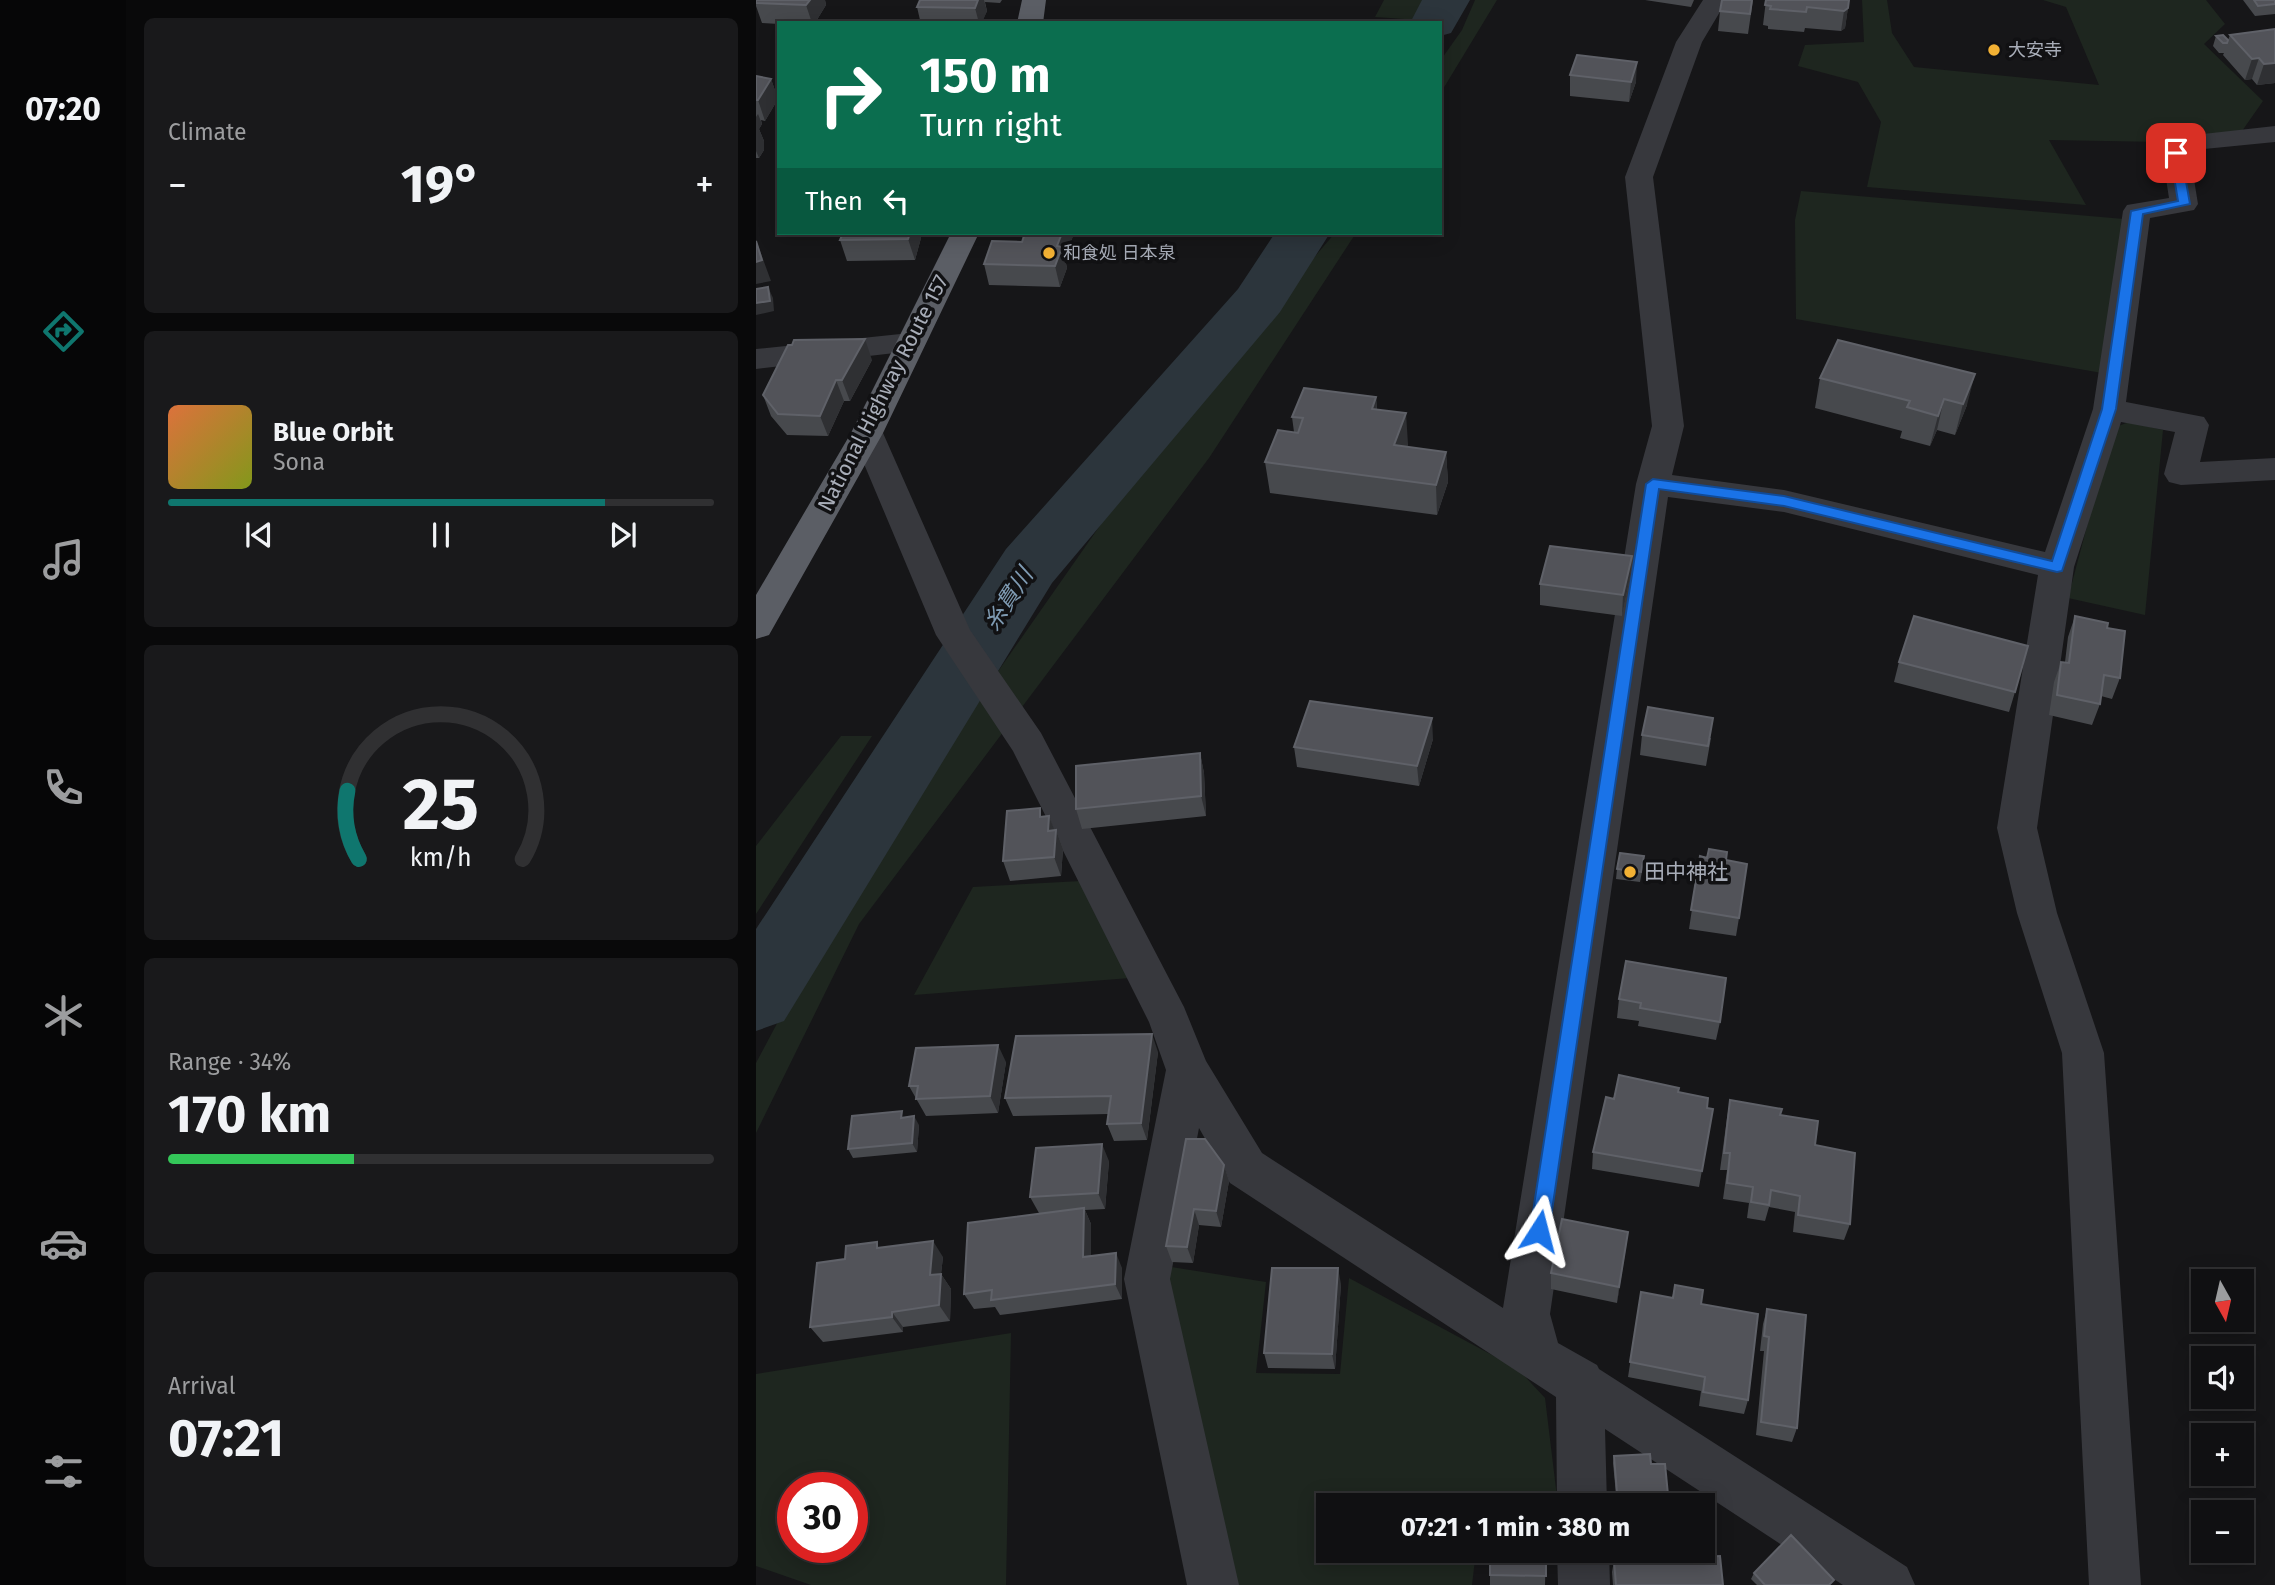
<!DOCTYPE html>
<html lang="en">
<head>
<meta charset="utf-8">
<style>
	:root { --surface:#101012; --page:#19191b; --text:#f1f3f6; --muted:#9c9d9f; --line:#303032; --accent:#0f766e }
	body { margin:0; font-family:"Fira Sans","Noto Sans JP",sans-serif; background:var(--page); color:var(--text); height:100vh; display:flex; flex-direction:column; font-size:26px; white-space:nowrap }
	* { box-sizing:border-box; margin:0 }
	p { font-size:23px; color:var(--muted) }
	.icon { flex:none; width:38px; height:38px; fill:none; stroke:currentColor; stroke-width:2; stroke-linecap:round; stroke-linejoin:round }
	.map { position:relative; flex:1; overflow:hidden }
	.drawer { display:flex; flex-direction:column; gap:18px; padding:18px; background:#09090a; width:630px }
	.drawer>* { flex:none }
	.guide { position:absolute; left:21px; top:21px; width:665px; height:214px; border-radius:0px; box-shadow:0 4px 18px #0003,0 0 0 2px var(--line); background:#0b6e4f; color:#fff; overflow:hidden }
	.needle { width:46px; rotate:172deg }
	.fabs { position:absolute; left:1435px; top:1269px; display:grid; gap:14px }
	.fabs a { display:grid; place-items:center; width:63px; height:63px; border-radius:0px; background:var(--surface); box-shadow:0 4px 18px #0003,0 0 0 2px var(--line); font-size:35px }
	.speed { position:absolute; left:21px; top:1472px; display:flex; gap:14px; font-size:35px; font-weight:700; text-align:center }
	.speed>* { display:grid; place-content:center; width:91px; height:91px; border-radius:50%; background:var(--surface); box-shadow:0 4px 18px #0003,0 0 0 2px var(--line); line-height:1 }
	.speed .limit { border:10px solid #d22; background:#fff; color:#111 }
	.pin { position:absolute; display:grid; place-items:center; width:60px; height:60px; color:#fff; margin:-30px; border-radius:14px; box-shadow:0 4px 10px #0006 }
	.me { position:absolute; width:77px; margin:-38px; rotate:9deg; stroke-linejoin:round; filter:drop-shadow(0 0 5px #0008) }
	.turn { display:flex; align-items:center; gap:24px; height:147px; padding:0 28px; font-size:32px }
	.turn .icon { width:91px; height:91px; stroke-width:2.5 }
	.turn b { display:block; font-size:49px; line-height:60px }
	.then { display:flex; align-items:center; height:66px; padding:0 28px; background:#0003; gap:14px; font-size:26px }
	.big { font-size:52px; font-weight:700; line-height:1.1 }
	.drawer .widget { flex:1; display:flex; flex-direction:column; justify-content:center; gap:10px; min-width:0; padding:0 24px; border-radius:10px; background:var(--page) }
	.drawer .dial { align-items:center; gap:0 }
	.dial svg { height:182px; overflow:visible; fill:none; stroke:var(--line); stroke-width:7; stroke-linecap:round; text-anchor:middle }
	.dial text { fill:var(--text); stroke:none }
	.song { display:flex; align-items:center; gap:21px }
	.cover { width:84px; height:84px; border-radius:10px; background:linear-gradient(135deg,hsl(20 70% 55%),hsl(70 70% 35%)) }
	.played { height:7px; border-radius:4px; background:linear-gradient(90deg,var(--accent) 80%,var(--line) 80%) }
	.keys { display:flex; justify-content:space-around; direction:ltr }
	.heat { display:flex; justify-content:space-between; align-items:center; font-size:38px; direction:ltr }
	.charge { height:10px; border-radius:5px; background:linear-gradient(90deg,#34c759 34%,var(--line) 0) }
	.trip { position:absolute; left:560px; top:1493px; width:399px; height:70px; border-radius:0px; background:var(--surface); box-shadow:0 4px 18px #0003,0 0 0 2px var(--line); font-weight:700; line-height:70px; text-align:center }
	main { display:flex; flex:1; min-height:0 }
	.tab-bar { display:flex; flex-direction:column; width:126px; justify-content:space-around; align-items:center; background:#060607; color:var(--muted) }
	.tab-bar .icon { width:49px; height:49px }
	.tab-bar .on { color:var(--accent) }
	.tab-bar b { font-size:32px; color:var(--text) }
	.map>svg:first-child { display:block }
	.green { fill:#1e261f; fill-rule:evenodd }
	.lines { fill:none; stroke-linecap:round; stroke-linejoin:round }
	.river { fill:#2c353c; fill-rule:evenodd }
	.minor { fill:#37383d; fill-rule:evenodd }
	.trunk { fill:#5b5e65; fill-rule:evenodd }
	.wall { fill:#47494d }
	.shaded-wall { fill:#2f3033 }
	.building { fill:#525359; stroke:#5f6168; stroke-width:2 }
	.route { fill:#1a73e8; stroke:#114b97; stroke-width:2 }
	.poi-dot { fill:#f2b134; stroke:#111113; stroke-width:2.5 }
	.labels { text-anchor:middle; dominant-baseline:central; stroke-width:7; stroke-linejoin:round; paint-order:stroke }
	.far-poi-label { font-size:18px; fill:#a8adb8; stroke:#111113; text-anchor:start }
	.street-label { font-size:21px; fill:#a8adb8; stroke:#111113 }
	.poi-label { font-size:21px; fill:#a8adb8; stroke:#111113; text-anchor:start }
	.water-label { font-size:23px; font-style:italic; fill:#7f9bb3; stroke:#111113 }
</style>
</head>
<body>
<main>
<nav class="tab-bar">
<b>07:20</b>
<svg class="icon on" aria-label="directions" viewBox="0 0 24 24"><path d="M12 3l9 9-9 9-9-9zM9 14v-3h6M13 9l2 2-2 2"/></svg>
<svg class="icon" aria-label="music" viewBox="0 0 24 24"><path d="M9 18V5l10-2v13"/><circle cx="6" cy="18" r="3"/><circle cx="16" cy="16" r="3"/></svg>
<svg class="icon" aria-label="phone" viewBox="0 0 24 24"><path d="M5 4h4l2 5-3 2q2 4 5 5l2-3 5 2v4C11 20 4 13 5 4z"/></svg>
<svg class="icon" aria-label="climate" viewBox="0 0 24 24"><path d="M12 3v18M4 7l16 10M4 17L20 7"/></svg>
<svg class="icon" aria-label="car" viewBox="0 0 24 24"><path d="M5 17H2v-5l4-1 3-4h7l3 4 3 1v5h-3M9 17h6M6 11h13"/><circle cx="7" cy="17" r="2"/><circle cx="17" cy="17" r="2"/></svg>
<svg class="icon" aria-label="filters" viewBox="0 0 24 24"><path d="M4 7h16M4 17h16"/><circle cx="9" cy="7" r="2"/><circle cx="15" cy="17" r="2"/></svg>
</nav>
<section class="drawer">
<div class="widget"><p>Climate</p>
<div class="heat"><a>−</a><b class="big">19°</b><a>+</a></div>
</div>
<div class="widget">
<div class="song"><i class="cover"></i><div><b>Blue Orbit</b><p>Sona</p></div></div>
<div class="played"></div>
<div class="keys"><svg class="icon" aria-label="previous" viewBox="0 0 24 24"><path d="M18 5L8 12l10 7zM5 5v14"/></svg><svg class="icon" aria-label="pause" viewBox="0 0 24 24"><path d="M8 5v14M16 5v14"/></svg><svg class="icon" aria-label="next" viewBox="0 0 24 24"><path d="M6 5l10 7-10 7zM19 5v14"/></svg></div>
</div>
<div class="widget dial"><svg viewBox="0 0 100 80">
<path d="M14 69A42 42 0 1 1 86 69"/>
<path d="M14 69A42 42 0 0 1 9 39" stroke="#0f766e"/>
<text x="50" y="56" font-size="32" font-weight="700">25</text>
<text x="50" y="72" font-size="11">km/h</text>
</svg></div>
<div class="widget"><p>Range · 34%</p><b class="big">170 km</b><div class="charge"></div></div>
<div class="widget"><p>Arrival</p><b class="big">07:21</b></div>
</section>
<div class="map">
<svg width="1519" height="1585" viewBox="0 0 1519 1585">
	<rect width="100%" height="100%" fill="#161618"/>
	<path class="green" d="M628,0H673L663,20L619,17Z
		M719,0H741L684,94V61L706,30Z
		M1106,0H1131L1136,33L1158,67L1343,85L1310,7L1287,0H1450L1469,24L1448,44L1507,101L1486,131L1407,142L1293,140L1330,205L1111,187L1125,122L1102,82L1042,66L1049,45L1108,42Z
		M1045,191L1368,219L1346,373L1040,319L1039,220Z
		M579,233H600L453,458L103,924L0,1133V1063L101,873L413,427Z
		M1373,422L1407,430L1389,615L1312,598L1357,428Z
		M85,736H116L0,914V846Z
		M325,881L374,978L158,995L217,887Z
		M409,1266L510,1282L500,1373L584,1374L593,1278L762,1369L789,1398L801,1497L725,1505H572V1550L720,1551L716,1585H475Z
		M255,1333L250,1585H55L0,1566V1374ZM37,1488H96V1547H37Z"/>
	<g class="lines">
		<path class="river" d="M666,0H714L695,33L684,36V23H654Z
			M519,233H574L524,312L296,583L28,1021L0,1031V929L250,549L482,289Z"/>
		<path class="minor" d="M947,0H971L946,42L897,177L928,426L916,475L1028,490L1289,552L1337,409L1367,211L1371,205L1413,198L1406,153L1420,137L1519,126V142L1438,150L1434,155L1442,204L1438,210L1394,218L1370,402L1448,417L1453,425L1444,462L1519,458V480L1425,485L1413,482L1408,474L1419,432L1365,422L1318,567L1281,828L1301,913L1348,1053L1385,1585H1333L1306,1053L1261,913L1241,828L1282,575L1028,512L912,497L794,1314L802,1343L841,1365L843,1369L1151,1567L1159,1585H1087L849,1429L851,1505H801L800,1397L474,1183L443,1128L414,1279L483,1585H431L368,1279L410,1070L393,1022L257,751L180,635L95,433L100,425L111,422L122,425L127,433L214,630L285,733L428,1007L450,1061L506,1153L747,1308L880,484L896,426L869,177L920,42Z
			M154,333L165,336L169,343L165,350L0,369V349Z
			M801,1550H853L854,1585H802Z"/>
		<path class="trunk" d="M266,0H290L287,23H261Z
			M195,233H223L127,433L13,635L0,639V595L95,433Z"/>
	</g>
	<path class="wall" d="M0,0H69L70,5L59,23L23,24L6,23L0,6Z
		M164,0H246L244,3L229,2L231,11L226,21L244,23H159L164,20L161,7Z
		M889,0H938L935,7Z
		M997,0L992,34L962,31L964,11Z
		M1010,0H1093L1089,28L1085,31L1049,28L1048,32L1012,29V26L1007,25Z
		M1487,0H1519V14L1499,16Z
		M1519,29V83L1501,85L1496,79L1489,80L1467,55L1468,53H1463L1457,46L1460,36L1472,40L1474,35Z
		M814,75L880,82L873,102L814,96Z
		M0,76L15,79L22,99L9,121L5,120L6,124L3,129L8,141V150L3,158H0Z
		M87,233H164L165,238L159,260L91,261L84,240Z
		M266,233H318L309,259L311,268L304,287L233,285L228,264L266,242L267,239Z
		M1082,340L1211,405L1199,435L1181,430L1174,446L1144,438L1146,431L1059,408L1064,378Z
		M116,360L94,401H88L72,436L31,435L15,416L7,395Z
		M620,397L621,409L652,444L651,447L690,452L692,482L681,515L514,493L509,462L538,432L536,417Z
		M874,577L866,616L784,605V584Z
		M1319,616L1351,628L1364,678L1356,699L1345,696L1344,704L1336,725L1293,715L1298,682L1305,662H1309L1312,637Z
		M1143,662L1259,692L1253,712L1138,682Z
		M886,735L955,738L950,766L884,755Z
		M677,739L663,786L541,767L538,747Z
		M444,753L448,773L450,816L326,829L320,809Z
		M293,816L298,830H300L307,849L305,876L254,881L247,861L287,817Z
		M944,856L970,860L983,918L980,936L933,929Z
		M887,866L884,882L860,879L861,869Z
		M870,961L964,1022L960,1040L882,1026L883,1021L861,1018L863,999Z
		M402,1052L391,1140L358,1141L351,1124L352,1114L257,1116L249,1098Z
		M250,1062L242,1113L170,1116L153,1086Z
		M922,1092L951,1108L957,1109L943,1187L836,1169L837,1152L858,1099Z
		M974,1100L1024,1115L1059,1145L1094,1224L1088,1240L1037,1232L1039,1212L1013,1207L1009,1221L991,1218L993,1203L967,1199L971,1170H964L971,1118Z
		M163,1125L161,1152L97,1158L92,1149Z
		M353,1161L349,1209L329,1210L335,1224V1256L366,1268V1299L244,1315L239,1307L218,1309L208,1294L294,1213H283L274,1197Z
		M468,1165L473,1181L465,1227L443,1225L437,1263L416,1262L410,1246Z
		M872,1232L861,1303L795,1289V1273Z
		M125,1247L187,1257L185,1274L195,1289L194,1321L147,1327V1332L67,1342L54,1327L89,1259Z
		M585,1284L579,1369L512,1368L508,1353Z
		M919,1285L945,1304L992,1400L988,1414L943,1406L945,1391L872,1377L885,1292L916,1298Z
		M1011,1309L1041,1428L1036,1442L1000,1435L1008,1351H1004L1007,1324Z
		M858,1456L895,1464L913,1505H861L857,1463Z
		M790,1550L789,1585H734V1575Z
		M889,1550L914,1558L967,1585H857L856,1572L858,1561L887,1560Z
		M998,1573L1075,1585H1001L995,1579Z"/>
	<path class="shaded-wall" d="M54,0H69L70,5L59,23H56L50,5Z
		M222,0H228L231,11L226,23H223L219,8Z
		M1092,8L1089,28L1085,31L1088,11Z
		M1503,58L1496,79L1489,80L1496,59Z
		M881,62L880,82L873,102L875,82Z
		M1519,63V83L1501,85L1508,64Z
		M15,79L22,99L9,121L2,100Z
		M2,114L6,124L3,129L8,141V150L3,158L0,151V117Z
		M154,233H164L165,238L159,260L152,239Z
		M306,233H318L309,259L311,268L304,287L299,266L301,246Z
		M0,240L15,281L0,284Z
		M12,287L17,298L18,311L0,315V303Z
		M109,339L116,360L94,401L86,380Z
		M1219,374L1211,405L1199,435L1207,404Z
		M80,380L88,401L72,436L64,416Z
		M620,397L622,428L616,409Z
		M1188,399L1181,430L1174,446L1182,416Z
		M650,413L652,444L641,476L638,445Z
		M690,452L692,482L681,515L680,485Z
		M876,556L874,577L866,616L867,595Z
		M676,718L677,739L663,786L661,766Z
		M444,753L448,773L450,816L445,796Z
		M293,816L300,834V830L307,849L305,876L298,857L292,831Z
		M396,1034L402,1052L391,1140L385,1123Z
		M242,1045L250,1062L242,1113L234,1096Z
		M158,1116L163,1125L161,1152L156,1143Z
		M346,1144L353,1161L349,1209L342,1193Z
		M468,1165L473,1181L465,1227L460,1211Z
		M328,1208L335,1224V1273L327,1257Z
		M438,1209L443,1225L437,1263L431,1247Z
		M872,1232L870,1248L861,1303L863,1287Z
		M177,1241L187,1257L185,1274L195,1289L194,1321L183,1305L174,1275Z
		M360,1253L366,1268V1299L359,1284Z
		M582,1268L585,1284L579,1369L576,1354Z
		M136,1312L147,1327V1332L136,1317Z"/>
	<path class="building" d="M0,0H54L50,5L0,3Z
		M164,0H222L219,8L161,7Z
		M966,0H996L994,14L964,11Z
		M1010,0H1093L1092,8L1088,11L1051,7L1050,12L1014,9L1015,6L1009,5Z
		M1498,0H1519V4L1502,6Z
		M160,20L195,21L194,23H159Z
		M199,21L243,22V23H199Z
		M1519,29V63L1508,64L1503,58L1496,59L1474,35Z
		M1467,35L1472,40L1471,43H1467L1460,36Z
		M821,55L881,62L875,82L814,75Z
		M0,76L15,79L2,100H0Z
		M87,233H154L152,239L84,240Z
		M269,233H306L301,246L306,247L299,266L228,264L236,241L266,242Z
		M0,241L6,260L0,262Z
		M12,287L14,301L0,303V289Z
		M109,339L86,380H80L64,416L22,414L7,395L32,345H36L38,340Z
		M1082,340L1219,374L1207,404L1188,399L1182,416L1151,407L1154,401L1064,378Z
		M548,388L620,397L616,409L650,413L638,445L690,452L680,485L509,462L522,430L542,433L547,418L536,417Z
		M794,546L876,556L867,595L784,584Z
		M1158,616L1272,646L1259,692L1143,662Z
		M1319,616L1352,623L1351,628L1369,631L1364,678L1348,675L1344,704L1301,695L1305,662L1313,663Z
		M554,701L676,718L661,766L538,747Z
		M892,707L957,718L952,746L886,735Z
		M444,753L445,796L320,809V766Z
		M284,808V817L293,816L292,831L300,830L298,857L247,861L251,811Z
		M953,849L971,852L970,860L991,864L983,918L935,910L944,856L951,858Z
		M864,853L888,856L885,872L861,869Z
		M870,961L970,978L964,1022L884,1008L885,1003L863,999Z
		M396,1034L385,1123L351,1124L355,1096L249,1098L260,1036Z
		M242,1045L234,1096L160,1099L162,1086H153L160,1048Z
		M863,1075L923,1088L922,1092L952,1098L951,1108L957,1109L946,1171L837,1152L850,1097L858,1099Z
		M974,1100L1026,1109L1024,1115L1062,1121L1059,1145L1099,1153L1094,1224L1042,1215L1044,1196L1015,1190L1013,1205L995,1202L997,1187L971,1183L974,1153H968Z
		M146,1111L145,1118L158,1116L156,1143L92,1149L96,1116Z
		M430,1139H449L468,1165L460,1211L438,1209L431,1247L410,1246Z
		M346,1144L342,1193L274,1197L280,1148Z
		M328,1208L327,1257L360,1253L359,1284L235,1300L236,1290L208,1294L212,1223Z
		M806,1219L872,1232L863,1287L795,1273Z
		M177,1241L174,1275L185,1274L183,1305L136,1312V1317L54,1327L61,1263L89,1259L90,1246L121,1242V1248Z
		M516,1268H582L576,1354L508,1353Z
		M919,1285L947,1290L945,1304L1002,1314L992,1400L947,1392L949,1377L874,1362L885,1292L917,1298Z
		M1011,1309L1050,1315L1041,1428L1005,1422L1013,1337L1008,1336Z
		M894,1454L895,1464H909L913,1505H862L858,1456Z
		M735,1503H790V1505H735Z
		M1035,1535L1078,1580L1073,1585H1009L998,1573Z
		M734,1550H790V1576L734,1575Z
		M890,1550H913L914,1558L964,1556L967,1585H860L858,1561L890,1560Z"/>
	<path class="route" d="M1420,149L1425,153L1434,204L1387,214L1360,409L1306,571L1301,572L1028,506L903,489L793,1231L790,1237L783,1240L776,1237L774,1231L890,484L897,479L1028,496L1296,561L1346,409L1375,211L1422,201L1414,153Z"/>
	<g class="poi-dot">
		<circle cx="1238" cy="50" r="7"/>
		<circle cx="293" cy="253" r="7"/>
		<circle cx="874" cy="872" r="7"/>
	</g>
	<g class="labels">
		<g class="far-poi-label">
			<text x="1252" y="50">大安寺</text>
			<text x="307" y="253">和食処 日本泉</text>
		</g>
		<g class="street-label">
			<text transform="translate(127 393) rotate(-63)">National Highway Route 157</text>
		</g>
		<g class="poi-label">
			<text x="888" y="872">田中神社</text>
		</g>
		<g class="water-label">
			<text transform="translate(252 599) rotate(-57)">糸貫川</text>
		</g>
	</g>
</svg>
<div class="fabs">
<a><svg class="needle" viewBox="-14 -14 28 28"><path d="M0-13l5 13h-10z" fill="#e53935"/><path d="M0 13l5-13h-10z" fill="#9c9d9f"/></svg></a>
<a><svg class="icon" aria-label="sound" viewBox="0 0 24 24"><path d="M4 9h4l5-4v14l-5-4H4zM17 9q2 3 0 6"/></svg></a>
<a>+</a>
<a>−</a>
</div>
<div class="speed"><div class="limit">30</div></div>
<div class="pin" style="left:1420px;top:153px;background:#d93025"><svg class="icon" aria-label="arrive" viewBox="0 0 24 24"><path d="M6 21V4h12l-3 4 3 4H6"/></svg></div>
<svg class="me" style="left:783px;top:1231px" viewBox="-20 -20 40 40"><path d="M0-17L14 15 0 8-14 15z" fill="#1a73e8" stroke="#fff" stroke-width="4"/></svg>
<div class="trip">07:21 · 1 min · 380 m</div>
<div class="guide">
<div class="turn"><svg class="icon" aria-label="right" viewBox="0 0 24 24"><path d="M7 20v-9h11M14 6l5 5-5 5"/></svg><div><b>150 m</b>Turn right</div></div>
<div class="then">Then<svg class="icon" aria-label="left" viewBox="0 0 24 24"><path d="M17 20v-9H6M10 6l-5 5 5 5"/></svg></div>
</div>
</div>
</main>
</body>
</html>
